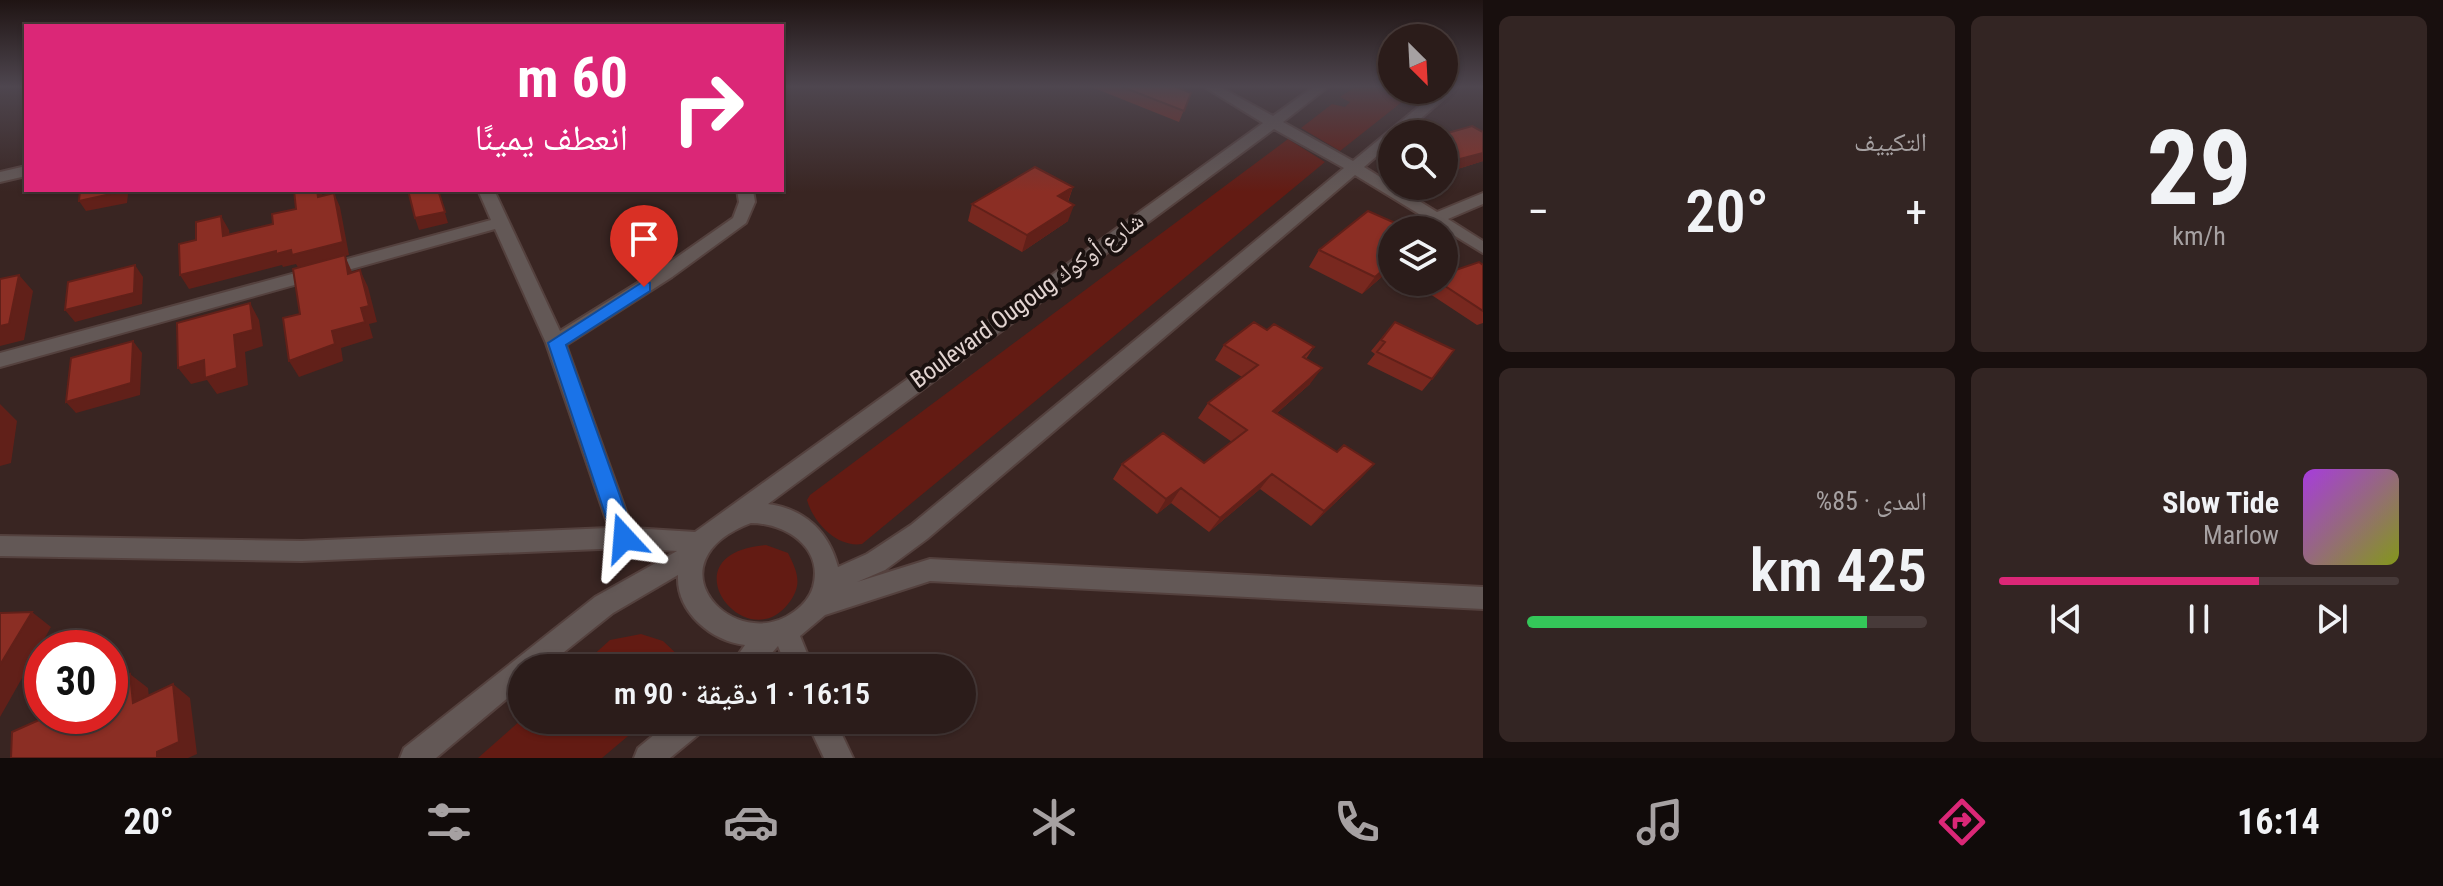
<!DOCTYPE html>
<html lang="ar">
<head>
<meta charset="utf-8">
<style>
	:root { --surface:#2b1c1a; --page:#332523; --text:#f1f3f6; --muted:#a6a1a2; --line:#473a39; --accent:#db2777 }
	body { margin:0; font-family:"Roboto Condensed","Noto Naskh Arabic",sans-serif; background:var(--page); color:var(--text); direction:rtl; height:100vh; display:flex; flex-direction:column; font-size:30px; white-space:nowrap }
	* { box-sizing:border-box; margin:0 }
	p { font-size:26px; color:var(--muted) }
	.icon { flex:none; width:44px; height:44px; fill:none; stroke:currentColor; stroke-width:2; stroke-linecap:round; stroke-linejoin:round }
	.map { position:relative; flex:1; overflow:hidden; direction:ltr }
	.drawer { display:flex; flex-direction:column; gap:16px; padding:16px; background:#180f0e; width:960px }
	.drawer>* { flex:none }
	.hud { position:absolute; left:24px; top:24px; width:760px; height:168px; border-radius:0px; box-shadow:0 2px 6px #0004,0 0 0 2px var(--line); direction:rtl; background:#db2777; color:#fff; overflow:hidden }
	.needle { width:52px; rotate:156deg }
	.fabs { position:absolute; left:1378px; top:24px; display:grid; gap:16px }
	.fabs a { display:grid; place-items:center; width:80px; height:80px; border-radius:50%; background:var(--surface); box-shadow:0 2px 6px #0004,0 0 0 2px var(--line); font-size:40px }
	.speed { position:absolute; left:24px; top:630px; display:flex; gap:16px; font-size:40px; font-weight:700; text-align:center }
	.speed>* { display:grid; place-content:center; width:104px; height:104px; border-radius:50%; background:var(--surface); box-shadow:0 2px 6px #0004,0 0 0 2px var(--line); line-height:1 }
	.speed .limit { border:12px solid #d22; background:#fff; color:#111 }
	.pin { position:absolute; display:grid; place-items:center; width:68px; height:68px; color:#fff; margin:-82px -34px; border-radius:50% 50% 50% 0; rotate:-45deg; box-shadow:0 0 8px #0007 }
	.pin .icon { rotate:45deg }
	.me { position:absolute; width:88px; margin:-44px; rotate:341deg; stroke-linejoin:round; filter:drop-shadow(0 0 6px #0008) }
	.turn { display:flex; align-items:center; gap:28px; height:168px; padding:0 24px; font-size:36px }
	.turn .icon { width:104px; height:104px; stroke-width:2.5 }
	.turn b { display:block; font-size:56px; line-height:68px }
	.big { font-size:60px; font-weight:600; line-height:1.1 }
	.drawer .tile { flex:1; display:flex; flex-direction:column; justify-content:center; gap:12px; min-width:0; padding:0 28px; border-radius:12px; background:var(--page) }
	.drawer .dial { align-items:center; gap:0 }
	.dial b { font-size:104px; line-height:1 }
	.song { display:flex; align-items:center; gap:24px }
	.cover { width:96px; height:96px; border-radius:12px; background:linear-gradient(135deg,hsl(280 70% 55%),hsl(70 70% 35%)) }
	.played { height:8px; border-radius:4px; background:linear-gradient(90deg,var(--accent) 65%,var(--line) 65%) }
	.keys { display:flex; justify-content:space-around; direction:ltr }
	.heat { display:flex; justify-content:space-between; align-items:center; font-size:44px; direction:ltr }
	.charge { height:12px; border-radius:6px; background:linear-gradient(90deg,#34c759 85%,var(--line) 0) }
	.drawer .tiles { flex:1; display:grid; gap:16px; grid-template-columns:repeat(2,1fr) }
	.trip { position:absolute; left:508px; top:654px; width:468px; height:80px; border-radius:40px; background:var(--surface); box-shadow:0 2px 6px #0004,0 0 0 2px var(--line); font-weight:600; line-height:80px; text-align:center; direction:rtl }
	.menu { display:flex; height:128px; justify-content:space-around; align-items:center; background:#110b0a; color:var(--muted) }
	.menu .icon { width:56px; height:56px }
	.menu .selected { color:var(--accent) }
	.menu b { font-size:36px; color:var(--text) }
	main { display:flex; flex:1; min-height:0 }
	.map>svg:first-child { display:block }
	.green { fill:#631b13 }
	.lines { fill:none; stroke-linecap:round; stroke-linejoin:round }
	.street-casing { stroke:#54413e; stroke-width:4 }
	.street { fill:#635856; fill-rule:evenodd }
	.wall { fill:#78281f }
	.shaded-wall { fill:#612019 }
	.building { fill:#8b2e24; stroke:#612019; stroke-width:2 }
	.route { fill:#1a73e8; stroke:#114b97; stroke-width:2 }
	.labels { text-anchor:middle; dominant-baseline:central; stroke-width:8; stroke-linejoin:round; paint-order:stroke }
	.street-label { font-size:24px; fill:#e2d4d1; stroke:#1a110f }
</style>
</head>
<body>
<main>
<section class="drawer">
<div class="tiles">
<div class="tile dial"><b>29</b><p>km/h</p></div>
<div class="tile"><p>التكييف</p>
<div class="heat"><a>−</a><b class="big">20°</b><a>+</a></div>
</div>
<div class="tile">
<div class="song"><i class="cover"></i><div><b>Slow Tide</b><p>Marlow</p></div></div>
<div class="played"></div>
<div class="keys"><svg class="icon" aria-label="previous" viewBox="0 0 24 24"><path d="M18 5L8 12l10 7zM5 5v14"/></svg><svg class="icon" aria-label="pause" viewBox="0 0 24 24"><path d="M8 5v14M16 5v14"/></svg><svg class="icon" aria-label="next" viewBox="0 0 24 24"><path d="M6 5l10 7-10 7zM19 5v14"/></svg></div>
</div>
<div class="tile"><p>المدى · 85%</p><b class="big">425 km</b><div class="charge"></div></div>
</div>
</section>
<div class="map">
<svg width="1483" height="758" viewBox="0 0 1483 758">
	<rect width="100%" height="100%" fill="#392522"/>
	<path class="green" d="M1356,86H1392V90H1417L1340,151L1301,128L1332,104L1345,107L1350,102L1340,97Z
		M1288,139L1325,162L862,544C837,548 813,522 807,500L810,495Z
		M766,545L788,553C798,573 803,585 788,604C745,659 664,553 766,545Z
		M641,634L663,641L681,658V668H579L610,640Z
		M522,719V720H647L602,758H478Z"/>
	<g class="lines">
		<g class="street-casing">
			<path id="street" d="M1203,86H1218L1273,116L1315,86H1329L1283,122L1353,161L1439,90H1444V86H1458L1403,134H1392V143L1364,167L1437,212L1483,193V204L1448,219L1483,241V253L1355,175L927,539L885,570L857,582L930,559L1483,587V609L930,581L825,615L800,636L813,668H787L778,646L759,668H729L745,645C711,641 676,612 678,575L613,613L544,668H522V686L436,758H400L404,748L595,597L677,551L624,548L302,561L0,556V536L302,541L609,528L546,343L495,229L0,367V353L491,220L478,190H494L560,331L660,269L733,218L739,202L737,190H753L755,202L746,223L672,277L566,345L632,528L695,532L1263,123ZM1274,129L1344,168L911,525L867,554L838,567C829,532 805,509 768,504ZM751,523C785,523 824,547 813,587C810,597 803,605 795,611C735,657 646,563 751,523Z
				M26,166V176L0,182V172Z
				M672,720H708L704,730L670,758H634L638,748Z
				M806,720H835L853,758H824Z"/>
		</g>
		<use href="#street" class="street"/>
	</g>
	<path class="wall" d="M1089,86H1174L1191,93L1179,122Z
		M1483,132V161L1448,172L1444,170V134Z
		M1073,187L1068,202V221L1022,252L968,221L972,204Z
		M1402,226L1399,230H1392V268L1362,294L1309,267L1319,250Z
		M1483,265V323L1477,325L1424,290L1430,282H1444Z
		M1395,322L1432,379L1422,391L1367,364L1375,354L1371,351Z
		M1267,330L1314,347L1306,359L1310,384L1277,413L1337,452L1374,464L1360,479L1311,526L1260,489L1209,532L1171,503L1157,514L1113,479L1122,464L1204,463L1232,442L1198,418L1208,403L1242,377L1215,360L1224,345Z"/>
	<path class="shaded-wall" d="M1483,153V161L1448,172L1456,160Z
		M1073,187L1067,203L1058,196Z
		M120,190H136L135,193L128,194L127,203L86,211L79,201Z
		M317,190H322L324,210L318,197Z
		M438,190L448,223L419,230L415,218Z
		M334,193L340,207L349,255L345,256L352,272L356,290L299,269L296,264L283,267L282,265L189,289L180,275L276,251Z
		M1074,205L1068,221L1022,252L1027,235Z
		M221,216L229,230L231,249L223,236Z
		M1392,262V268L1362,294L1375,277Z
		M135,265L143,277L142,304L75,322L65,310Z
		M360,270L368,287L377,322L369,324L373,338L341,348L343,361L299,377L289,361L332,331Z
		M19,275L33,291L24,340L0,346V326Z
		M250,303L259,320L263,346L245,352L248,385L217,394L207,380L191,384L178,368L204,360L234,335Z
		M133,341L142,353L140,395L76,413L66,402Z
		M1322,368L1310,384L1262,426L1273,411Z
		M0,404L17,421L11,463L0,466Z
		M1374,464L1360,479L1311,526L1324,511Z
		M1272,474L1260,489L1209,532L1220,518Z
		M1181,488L1171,503L1157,514L1166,499Z
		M32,612L51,627L0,717V665Z
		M130,674L148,688L151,716L133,703Z
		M173,684L190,698L197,754L188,758H157V752Z"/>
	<path class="building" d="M1120,86H1174L1191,93L1184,111Z
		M1472,126L1483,132V153L1456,160L1444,154V134Z
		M1035,167L1073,187L1058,196L1074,205L1027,235L972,204Z
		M80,190H120V192L79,201Z
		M294,190H317L318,197L334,193L343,242L292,255L291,250L276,254V251L180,275L179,244L196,240V222L221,216L223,236L273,224L272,214L296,209Z
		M408,190H438L445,212L415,218Z
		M1368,211L1402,226L1397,230H1392V262L1375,277L1319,250Z
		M345,255L348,274L360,270L369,306L361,308L365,322L332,331L335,344L289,361L283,318L300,314L293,269Z
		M1479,262L1483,265V311L1439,282H1444V274Z
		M135,265L134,293L65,310L68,282Z
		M19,275L9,324L0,326V279Z
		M250,303L253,330L234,335L237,368L205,378L204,360L178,368L177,323Z
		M1254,322L1267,330L1274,324L1314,347L1303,357L1322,368L1273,411L1337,452L1344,445L1374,464L1324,511L1272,474L1220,518L1181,488L1166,499L1122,464L1163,433L1204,463L1247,430L1208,403L1258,365L1224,345Z
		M1395,322L1454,350L1432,379L1377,352L1385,342L1381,340Z
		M133,341L131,383L66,402L71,358Z
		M32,612L0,665V613Z
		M130,674L133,703L173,684L179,742L157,752V758H11L12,732L48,716H110V683Z"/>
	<linearGradient id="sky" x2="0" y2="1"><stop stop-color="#1f1413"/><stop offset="0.45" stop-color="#4e464f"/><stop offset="1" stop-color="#4e464f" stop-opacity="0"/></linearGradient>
	<rect width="1483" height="192" fill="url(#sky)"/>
	<path class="route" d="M644,281L650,283V291L566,345L635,538L631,545L624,547L616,545L613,538L548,343Z"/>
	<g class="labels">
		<g class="street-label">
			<text transform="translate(1027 300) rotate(-36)">Boulevard Ougoug شارع أوكوك</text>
		</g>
	</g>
</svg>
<div class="fabs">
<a><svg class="needle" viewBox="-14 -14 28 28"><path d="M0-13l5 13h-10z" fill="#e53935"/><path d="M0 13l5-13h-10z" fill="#a6a1a2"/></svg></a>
<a><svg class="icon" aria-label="search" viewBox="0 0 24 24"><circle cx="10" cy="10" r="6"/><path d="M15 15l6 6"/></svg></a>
<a><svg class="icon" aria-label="layers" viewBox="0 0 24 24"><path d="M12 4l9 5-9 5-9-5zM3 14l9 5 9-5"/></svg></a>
</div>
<div class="speed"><div class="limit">30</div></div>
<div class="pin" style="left:644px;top:287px;background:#d93025"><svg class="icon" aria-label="arrive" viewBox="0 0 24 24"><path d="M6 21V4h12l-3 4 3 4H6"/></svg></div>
<svg class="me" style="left:624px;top:538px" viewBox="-20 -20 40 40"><path d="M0-17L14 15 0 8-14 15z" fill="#1a73e8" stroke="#fff" stroke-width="4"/></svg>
<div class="trip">16:15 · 1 دقيقة · 90 m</div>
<div class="hud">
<div class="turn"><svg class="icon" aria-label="right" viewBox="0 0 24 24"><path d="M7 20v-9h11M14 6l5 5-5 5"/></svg><div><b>60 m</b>انعطف يمينًا</div></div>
</div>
</div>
</main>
<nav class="menu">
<b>16:14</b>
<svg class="icon selected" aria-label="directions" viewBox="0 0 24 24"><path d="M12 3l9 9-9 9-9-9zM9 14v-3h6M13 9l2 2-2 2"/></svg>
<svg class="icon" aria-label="music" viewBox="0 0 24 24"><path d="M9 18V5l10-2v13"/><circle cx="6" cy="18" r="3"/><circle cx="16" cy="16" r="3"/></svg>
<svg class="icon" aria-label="phone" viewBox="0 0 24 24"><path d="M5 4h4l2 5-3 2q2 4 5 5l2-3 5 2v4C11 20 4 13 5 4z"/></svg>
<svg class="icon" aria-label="climate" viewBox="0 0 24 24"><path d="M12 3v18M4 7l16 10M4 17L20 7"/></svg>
<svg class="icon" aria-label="car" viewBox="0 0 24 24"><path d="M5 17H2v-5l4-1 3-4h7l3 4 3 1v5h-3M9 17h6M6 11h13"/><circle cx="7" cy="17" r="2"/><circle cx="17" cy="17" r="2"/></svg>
<svg class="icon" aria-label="filters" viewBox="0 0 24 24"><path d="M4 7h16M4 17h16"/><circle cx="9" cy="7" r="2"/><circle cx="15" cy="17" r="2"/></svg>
<b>20°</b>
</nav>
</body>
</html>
